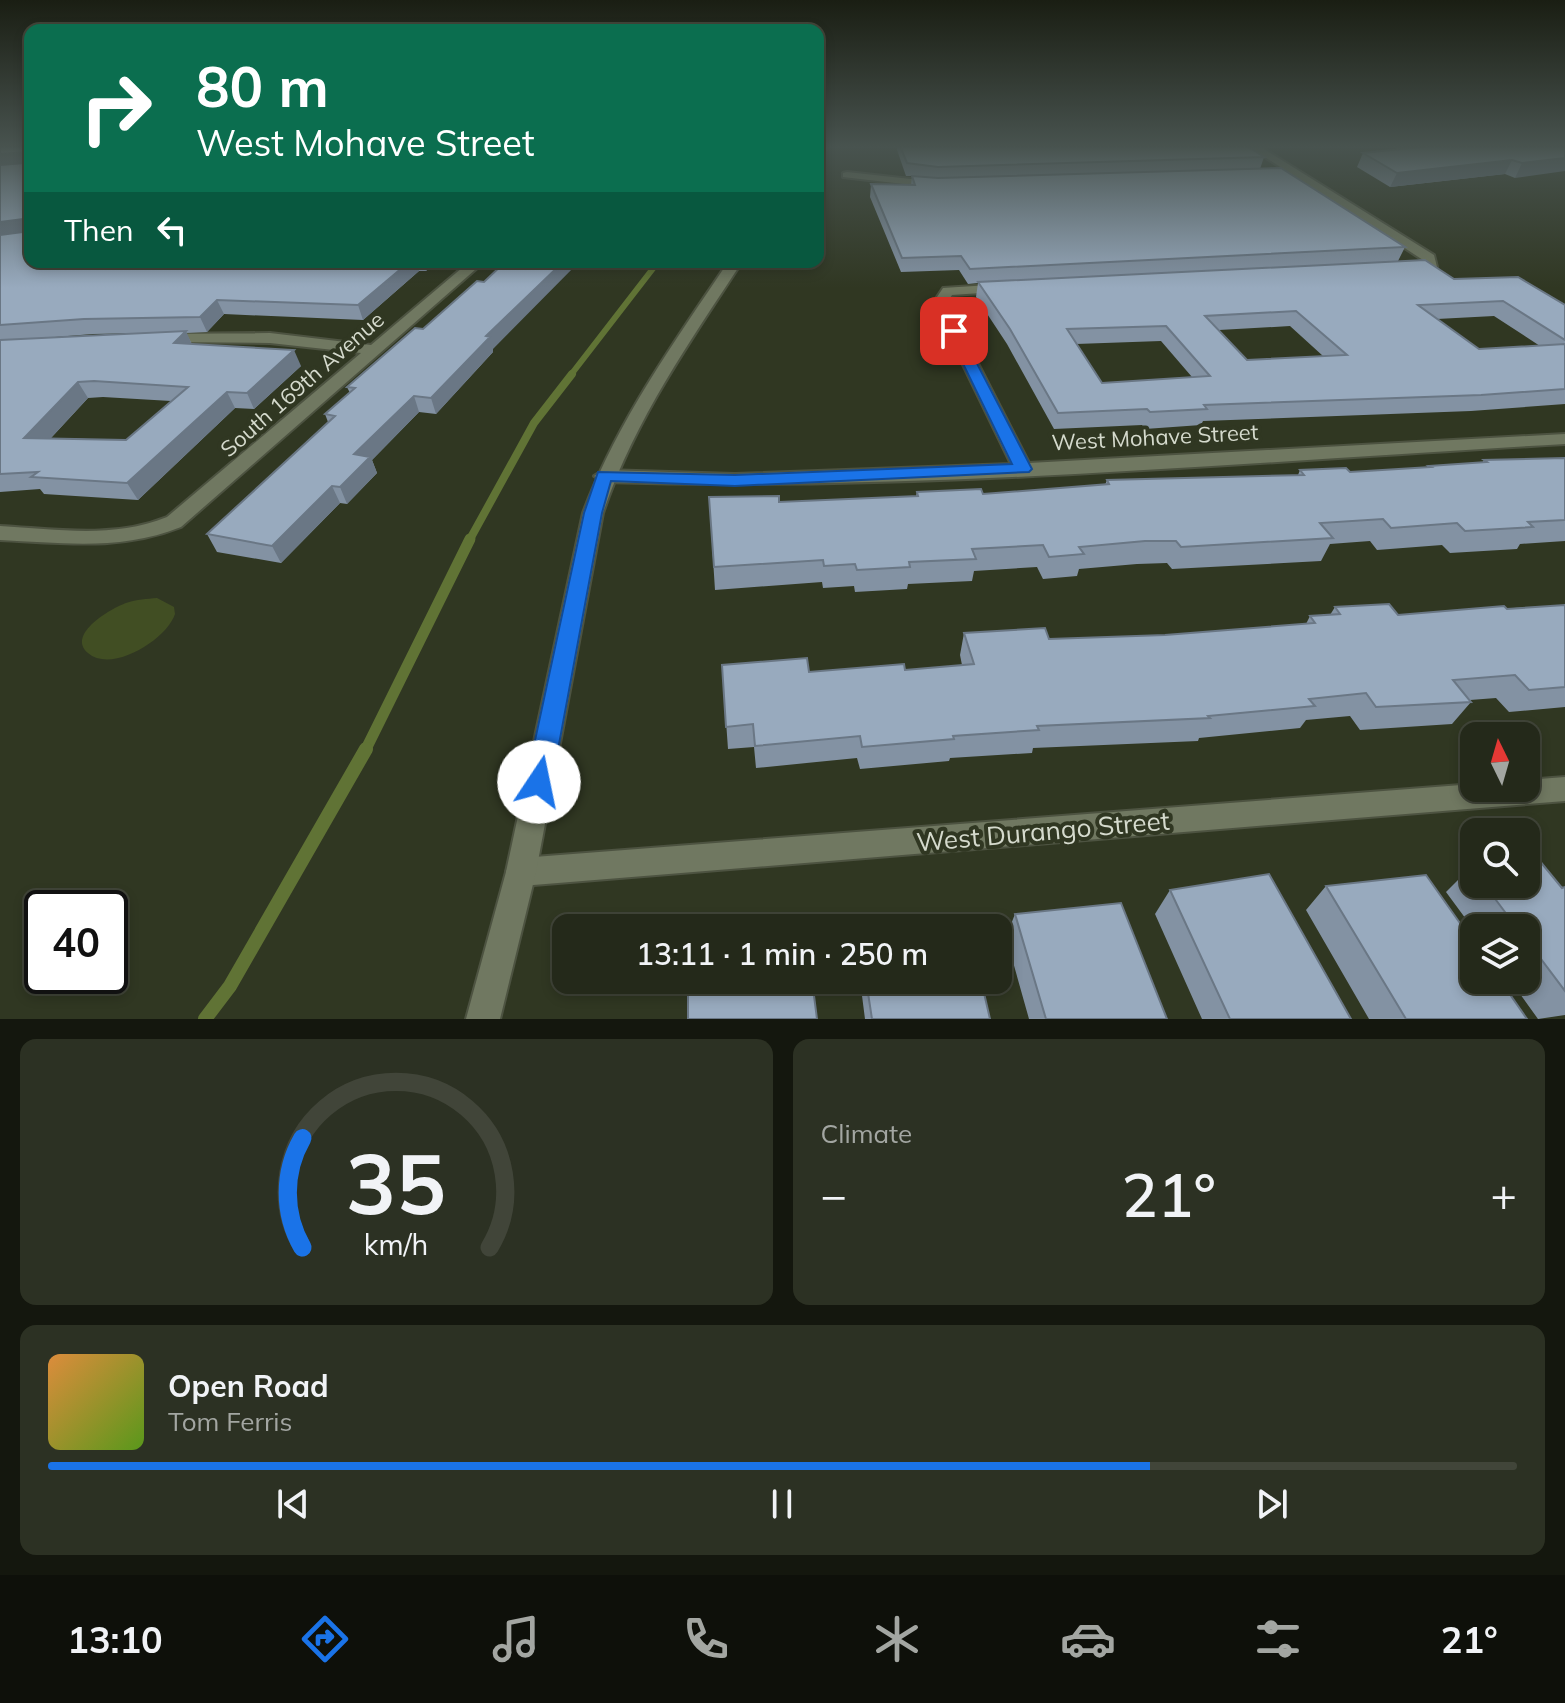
<!DOCTYPE html>
<html lang="en">
<head>
<meta charset="utf-8">
<style>
	:root { --surface:#24291a; --page:#2c3123; --text:#f1f3f6; --muted:#a3a6a2; --line:#414539; --accent:#1a73e8 }
	body { margin:0; font-family:Mulish,sans-serif; background:var(--page); color:var(--text); height:100vh; display:flex; flex-direction:column; font-size:30px; white-space:nowrap }
	* { box-sizing:border-box; margin:0 }
	p { font-size:26px; color:var(--muted) }
	.icon { flex:none; width:44px; height:44px; fill:none; stroke:currentColor; stroke-width:2; stroke-linecap:round; stroke-linejoin:round }
	.map { position:relative; height:1019px; overflow:hidden }
	.side { display:flex; flex-direction:column; gap:20px; padding:20px; background:#14170e; flex:1 }
	.side>* { flex:none }
	.guide { position:absolute; left:24px; top:24px; width:800px; height:244px; border-radius:16px; box-shadow:0 4px 12px #0003,0 0 0 2px var(--line); background:#0b6e4f; color:#fff; overflow:hidden }
	.needle { width:52px; rotate:355deg }
	.controls { position:absolute; left:1460px; top:722px; display:grid; gap:16px }
	.controls a { display:grid; place-items:center; width:80px; height:80px; border-radius:16px; background:var(--surface); box-shadow:0 4px 12px #0003,0 0 0 2px var(--line); font-size:40px }
	.speed { position:absolute; left:24px; top:890px; display:flex; gap:16px; font-size:40px; font-weight:700; text-align:center }
	.speed>* { display:grid; place-content:center; width:104px; height:104px; border-radius:50%; background:var(--surface); box-shadow:0 4px 12px #0003,0 0 0 2px var(--line); line-height:1 }
	.speed .limit { border:4px solid #111; border-radius:12px; background:#fff; color:#111 }
	.pin { position:absolute; display:grid; place-items:center; width:68px; height:68px; color:#fff; margin:-34px; border-radius:16px; box-shadow:0 4px 12px #0006 }
	.me { position:absolute; width:88px; margin:-44px; rotate:11deg; stroke-linejoin:round; filter:drop-shadow(0 0 6px #0008) }
	.turn { display:flex; align-items:center; gap:28px; height:168px; padding:0 40px; font-size:36px }
	.turn .icon { width:104px; height:104px; stroke-width:2.5 }
	.turn b { display:block; font-size:56px; line-height:68px }
	.then { display:flex; align-items:center; height:76px; padding:0 40px; background:#0003; gap:16px; font-size:30px }
	.big { font-size:60px; font-weight:600; line-height:1.1 }
	.side .card { flex:1; display:flex; flex-direction:column; justify-content:center; gap:12px; min-width:0; padding:0 28px; border-radius:16px; background:var(--page) }
	.side .dial { align-items:center; gap:0 }
	.dial svg { height:208px; overflow:visible; fill:none; stroke:var(--line); stroke-width:7; stroke-linecap:round; text-anchor:middle }
	.dial text { fill:var(--text); stroke:none }
	.song { display:flex; align-items:center; gap:24px }
	.cover { width:96px; height:96px; border-radius:12px; background:linear-gradient(135deg,hsl(30 70% 55%),hsl(90 70% 35%)) }
	.played { height:8px; border-radius:4px; background:linear-gradient(90deg,var(--accent) 75%,var(--line) 75%) }
	.keys { display:flex; justify-content:space-around; direction:ltr }
	.heat { display:flex; justify-content:space-between; align-items:center; font-size:44px; direction:ltr }
	.side .tiles { flex:1; display:grid; gap:20px; grid-template-columns:1fr 1fr }
	.card:last-child { grid-column:span 2 }
	.trip { position:absolute; left:552px; top:914px; width:460px; height:80px; border-radius:16px; background:var(--surface); box-shadow:0 4px 12px #0003,0 0 0 2px var(--line); font-weight:600; line-height:80px; text-align:center }
	.dock { display:flex; height:128px; justify-content:space-around; align-items:center; background:#0e100a; color:var(--muted) }
	.dock .icon { width:56px; height:56px }
	.dock .active { color:var(--accent) }
	.dock b { font-size:36px; color:var(--text) }
	.map>svg:first-child { display:block }
	.green { fill:#414e23 }
	.lines { fill:none; stroke-linecap:round; stroke-linejoin:round }
	.stream-far3 { stroke:#607335; stroke-width:6 }
	.stream-far2 { stroke:#607335; stroke-width:8 }
	.stream-far1 { stroke:#607335; stroke-width:11 }
	.stream { stroke:#607335; stroke-width:14 }
	.street-casing { stroke:#4d5341; stroke-width:4 }
	.secondary-casing { stroke:#4d5341; stroke-width:4 }
	.street { fill:#707861; fill-rule:evenodd }
	.secondary { fill:#707861; fill-rule:evenodd }
	.wall { fill:#8392a3; fill-rule:evenodd }
	.shaded-wall { fill:#6a7785 }
	.building { fill:#98aabe; stroke:#6a7785; stroke-width:2; fill-rule:evenodd }
	.route { fill:#1a73e8; stroke:#114b97; stroke-width:2 }
	.labels { text-anchor:middle; dominant-baseline:central; stroke-width:8; stroke-linejoin:round; paint-order:stroke }
	.street-label { font-size:22px; fill:#d5dacd; stroke:#303722 }
	.near-street-label { font-size:26px; fill:#d5dacd; stroke:#303722 }
</style>
</head>
<body>
<div class="map">
<svg width="1565" height="1019" viewBox="0 0 1565 1019">
	<rect width="100%" height="100%" fill="#303722"/>
	<path class="green" d="M157,598L174,607L175,614C167,639 112,674 88,653C66,634 112,608 126,603C137,599 147,599 157,598Z"/>
	<g class="lines">
		<path class="stream-far3" d="M570,376L658,262"/>
		<path class="stream-far2" d="M469,541L534,423L572,374"/>
		<path class="stream-far1" d="M365,751L470,539"/>
		<path class="stream" d="M205,1019L230,986L366,749"/>
		<g class="street-casing">
			<path id="street" d="M1248,146H1259L1434,255L1437,267L1430,271L1403,272V266L1423,264V260Z
				M847,172L938,182L944,185L938,188L843,177V173Z
				M469,262H484L181,527C121,551 64,543 0,540V526C57,529 112,539 167,517L361,353L270,343L163,342L155,337L158,334L270,333L371,345Z
				M1005,284L1010,285V291L952,295L947,303L1029,463L1565,434V444C1246,462 924,492 604,482L594,476L604,470L735,474L1011,464L933,303L943,288Z
				M1565,777V801L521,886L510,882L506,872L510,862L521,858L1474,784V788H1526V780Z"/>
		</g>
		<g class="secondary-casing">
			<path id="secondary" d="M818,146H829L818,153Z
				M728,262H742C689,343 634,421 603,513L536,872L500,1019H466L506,872L583,513C617,421 674,343 728,262Z"/>
		</g>
		<use href="#street" class="street"/>
		<use href="#secondary" class="secondary"/>
	</g>
	<path class="wall" d="M0,146L30,262H436L426,271H419L363,320L224,314L207,332L186,333L192,344L301,366L254,409L235,408L138,500L44,494L40,489L0,492ZM146,333L30,339L93,334ZM103,397L171,401L126,440L51,438L88,398Z
		M897,146H1247L1264,157L1260,169L1405,247L1398,261L1454,279L1565,305V404L1471,411L1203,421L1201,425L1145,429L1142,425L1054,429L1007,344L976,297L978,283L968,284L959,270L901,272L870,197L871,184L911,185L912,176H906L897,150ZM1494,316L1540,346L1479,349L1437,319ZM1290,326L1323,356L1247,360L1219,330ZM1161,341L1192,377L1102,383L1076,344Z
		M1565,146L1515,178L1505,174L1390,187L1357,167L1363,153Z
		M493,349V352L436,414L419,412L372,460L377,473L347,504L340,503L281,563L217,552L207,534L328,422L325,414L350,393L347,387Z
		M1565,458V541L1520,544L1517,549L1450,553L1442,545L1377,550L1370,541L1330,544L1321,561L1172,569L1167,563L1137,564L1079,569L1077,576L1043,579L1037,567L974,571L972,581L908,584L907,589L855,592L854,586L823,588L822,582L715,590L709,497L779,502L916,496L917,492L983,494L1105,485L1107,480L1298,475L1300,470L1350,472L1428,468L1429,466L1482,463L1484,460Z
		M1565,605V707L1509,712L1496,698L1470,700L1471,702L1452,724L1360,730L1350,716L1306,720L1300,728L1199,738L1198,741L1033,748L1032,753L950,758L949,761L860,769L857,758L756,768L754,747L728,749L722,665L809,672L905,670L962,665L960,655L964,633L1049,639L1165,635L1306,624L1310,616L1330,615L1335,607L1398,615Z
		M1471,867H1474V884H1526L1565,887V1015L1538,1019L1510,980H1526V928H1474V930L1446,892Z
		M1326,886L1527,1019H1369L1306,910Z
		M1170,890L1351,1019H1202L1155,914Z
		M1015,914L1167,1019H1029L1006,937Z
		M860,980H981L990,1019H865Z"/>
	<path class="shaded-wall" d="M26,152L30,164L0,166V154Z
		M1565,158V171L1515,178L1522,163Z
		M1512,160L1505,174L1390,187L1397,173Z
		M24,219L30,233L0,236V222Z
		M409,262H417L419,271L363,320L358,305Z
		M423,262H436L426,271Z
		M563,262H579L493,349V352L436,414L431,398L486,336Z
		M217,300L224,314L207,332L200,317Z
		M186,331L193,347L174,343Z
		M294,350L301,366L254,409L247,393Z
		M78,382L88,398L36,454L24,438Z
		M227,392L235,408L138,500L127,483Z
		M414,396L419,412L372,460L377,473L347,504L340,487L354,454Z
		M332,486L340,503L281,563L272,546Z"/>
	<path class="building" d="M0,146H30V262H409L358,305L217,300L200,317L84,319L0,325V235L22,232L24,219L0,222V165L24,163L26,152L0,154Z
		M900,146H1247L1264,157L938,167L907,163Z
		M1430,146H1565V158L1522,163L1512,160L1397,173L1363,153Z
		M1281,168L1405,247L970,269L961,256L902,258L871,184L915,185L912,176L938,178Z
		M1425,260L1454,279L1518,277L1565,305V340L1503,301L1418,305L1479,349L1565,344V389L1481,395L1204,405L1207,409L1150,412L1147,409L1058,413L1010,329L978,282ZM1296,311L1347,355L1247,360L1205,316ZM1166,326L1210,376L1102,383L1067,329Z
		M505,262H563L486,336L490,337L431,398L414,396L354,454L370,457L340,487L332,486L272,546L207,534L335,416L325,414L355,388L347,387L415,328L423,329L477,281L484,282Z
		M186,331L174,343L294,350L247,393L227,392L127,483L31,477L38,472L0,474V340ZM94,381L188,387L126,440L24,438L78,382Z
		M1565,458V520L1528,522L1533,527L1465,531L1457,523L1391,528L1383,519L1320,523L1333,538L1181,547L1176,541H1145L1079,547L1084,554L1049,557L1043,545L972,549L976,559L909,562L910,567L857,570L855,564L824,566L823,560L714,567L709,497L779,496V502L918,496L917,492L981,489L983,494L1109,484L1107,480L1304,475L1300,470L1346,468L1350,472L1431,467L1429,466L1487,462L1484,460Z
		M1389,604L1398,615L1504,606L1507,609L1565,605V687L1529,690L1515,675L1453,680L1471,702L1376,707L1366,693L1309,699L1315,706L1208,716L1210,718L1037,726L1039,730L953,736L954,739L862,747L860,736L755,746L753,724L726,727L722,665L807,658L809,672L904,664L905,670L974,664L964,633L1045,628L1049,639L1165,635L1315,623L1310,616L1340,614L1335,607Z
		M1539,860L1562,888L1565,887V991L1526,939V928H1517L1484,884H1526V861Z
		M1269,874L1351,1019H1230L1170,890Z
		M1426,875L1474,943V980H1500L1527,1019H1406L1326,886Z
		M1121,903L1167,1019H1046L1015,914Z
		M967,918L969,928H859V927Z
		M688,980H812L817,1019H688Z
		M866,980H981L990,1019H872Z"/>
	<linearGradient id="sky" x2="0" y2="1"><stop stop-color="#1a1e13"/><stop offset="0.51" stop-color="#48534f"/><stop offset="1" stop-color="#48534f" stop-opacity="0"/></linearGradient>
	<rect width="1565" height="288" fill="url(#sky)"/>
	<path class="route" d="M954,326L960,331L1032,469L1029,472L735,486L611,481L602,513L552,782L548,790L539,793L530,790L526,782L584,513L598,472L735,475L1012,464L947,331Z"/>
	<g class="labels">
		<g class="street-label">
			<text transform="translate(302 384) rotate(-41)">South 169th Avenue</text>
			<text transform="translate(1155 437) rotate(-3)">West Mohave Street</text>
		</g>
		<g class="near-street-label">
			<text transform="translate(1043 831) rotate(-5)">West Durango Street</text>
		</g>
	</g>
</svg>
<div class="controls">
<a><svg class="needle" viewBox="-14 -14 28 28"><path d="M0-13l5 13h-10z" fill="#e53935"/><path d="M0 13l5-13h-10z" fill="#a3a6a2"/></svg></a>
<a><svg class="icon" aria-label="search" viewBox="0 0 24 24"><circle cx="10" cy="10" r="6"/><path d="M15 15l6 6"/></svg></a>
<a><svg class="icon" aria-label="layers" viewBox="0 0 24 24"><path d="M12 4l9 5-9 5-9-5zM3 14l9 5 9-5"/></svg></a>
</div>
<div class="speed"><div class="limit">40</div></div>
<div class="pin" style="left:954px;top:331px;background:#d93025"><svg class="icon" aria-label="arrive" viewBox="0 0 24 24"><path d="M6 21V4h12l-3 4 3 4H6"/></svg></div>
<svg class="me" style="left:539px;top:782px" viewBox="-20 -20 40 40"><circle r="19" fill="#fff"/><path d="M0-13L10 11 0 6-10 11z" fill="#1a73e8"/></svg>
<div class="trip">13:11 · 1 min · 250 m</div>
<div class="guide">
<div class="turn"><svg class="icon" aria-label="right" viewBox="0 0 24 24"><path d="M7 20v-9h11M14 6l5 5-5 5"/></svg><div><b>80 m</b>West Mohave Street</div></div>
<div class="then">Then<svg class="icon" aria-label="left" viewBox="0 0 24 24"><path d="M17 20v-9H6M10 6l-5 5 5 5"/></svg></div>
</div>
</div>
<section class="side">
<div class="tiles">
<div class="card dial"><svg viewBox="0 0 100 80">
<path d="M14 69A42 42 0 1 1 86 69"/>
<path d="M14 69A42 42 0 0 1 14 27" stroke="#1a73e8"/>
<text x="50" y="56" font-size="32" font-weight="700">35</text>
<text x="50" y="72" font-size="11">km/h</text>
</svg></div>
<div class="card"><p>Climate</p>
<div class="heat"><a>−</a><b class="big">21°</b><a>+</a></div>
</div>
<div class="card">
<div class="song"><i class="cover"></i><div><b>Open Road</b><p>Tom Ferris</p></div></div>
<div class="played"></div>
<div class="keys"><svg class="icon" aria-label="previous" viewBox="0 0 24 24"><path d="M18 5L8 12l10 7zM5 5v14"/></svg><svg class="icon" aria-label="pause" viewBox="0 0 24 24"><path d="M8 5v14M16 5v14"/></svg><svg class="icon" aria-label="next" viewBox="0 0 24 24"><path d="M6 5l10 7-10 7zM19 5v14"/></svg></div>
</div>
</div>
</section>
<nav class="dock">
<b>13:10</b>
<svg class="icon active" aria-label="directions" viewBox="0 0 24 24"><path d="M12 3l9 9-9 9-9-9zM9 14v-3h6M13 9l2 2-2 2"/></svg>
<svg class="icon" aria-label="music" viewBox="0 0 24 24"><path d="M9 18V5l10-2v13"/><circle cx="6" cy="18" r="3"/><circle cx="16" cy="16" r="3"/></svg>
<svg class="icon" aria-label="phone" viewBox="0 0 24 24"><path d="M5 4h4l2 5-3 2q2 4 5 5l2-3 5 2v4C11 20 4 13 5 4z"/></svg>
<svg class="icon" aria-label="climate" viewBox="0 0 24 24"><path d="M12 3v18M4 7l16 10M4 17L20 7"/></svg>
<svg class="icon" aria-label="car" viewBox="0 0 24 24"><path d="M5 17H2v-5l4-1 3-4h7l3 4 3 1v5h-3M9 17h6M6 11h13"/><circle cx="7" cy="17" r="2"/><circle cx="17" cy="17" r="2"/></svg>
<svg class="icon" aria-label="filters" viewBox="0 0 24 24"><path d="M4 7h16M4 17h16"/><circle cx="9" cy="7" r="2"/><circle cx="15" cy="17" r="2"/></svg>
<b>21°</b>
</nav>
</body>
</html>
